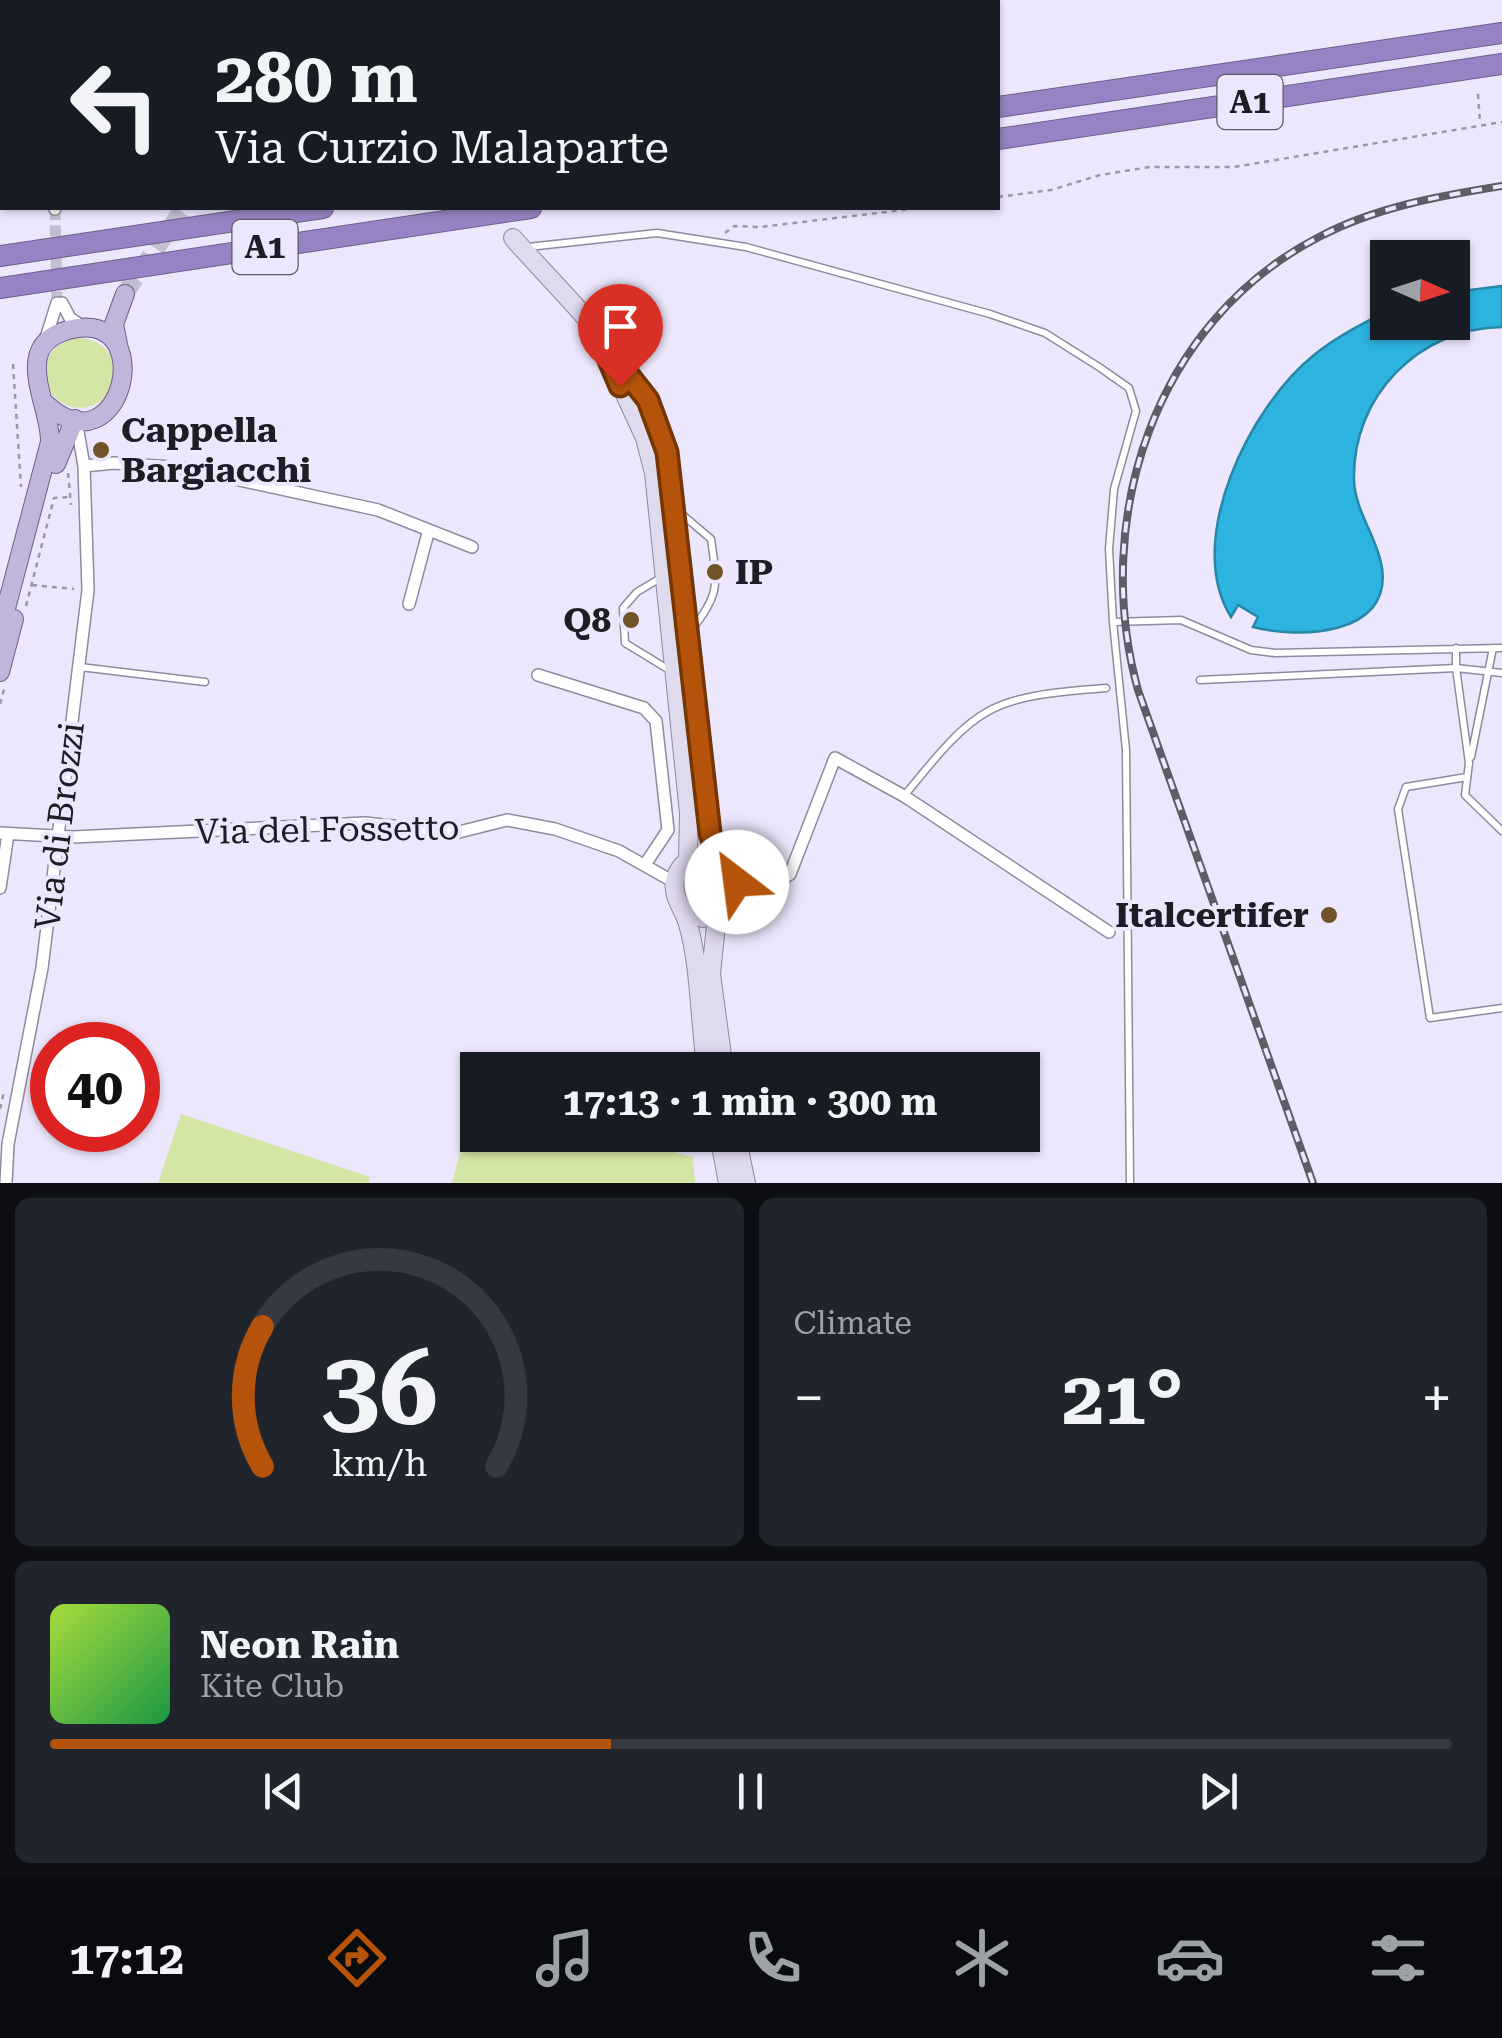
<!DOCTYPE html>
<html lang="en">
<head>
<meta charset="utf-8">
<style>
	:root { --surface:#171b24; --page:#20242c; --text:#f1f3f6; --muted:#9ea1a6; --line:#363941; --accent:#b45309 }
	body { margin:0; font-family:"Roboto Serif",serif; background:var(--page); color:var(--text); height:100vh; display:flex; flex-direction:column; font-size:38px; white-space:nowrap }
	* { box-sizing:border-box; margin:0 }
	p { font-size:32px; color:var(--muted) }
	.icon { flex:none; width:55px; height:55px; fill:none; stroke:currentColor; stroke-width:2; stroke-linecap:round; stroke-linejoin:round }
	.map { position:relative; height:1183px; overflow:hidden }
	.details { display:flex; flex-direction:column; gap:15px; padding:15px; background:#0d0f14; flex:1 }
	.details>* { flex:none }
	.top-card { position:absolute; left:0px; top:0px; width:1000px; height:210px; box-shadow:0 2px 8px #0004; background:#171b24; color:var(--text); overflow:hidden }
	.needle { width:65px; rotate:93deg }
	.buttons { position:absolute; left:1370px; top:240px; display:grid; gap:20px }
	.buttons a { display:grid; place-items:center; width:100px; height:100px; border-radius:0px; background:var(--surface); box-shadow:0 2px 8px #0004; font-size:50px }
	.speed { position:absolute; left:30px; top:1022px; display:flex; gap:20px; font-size:50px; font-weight:700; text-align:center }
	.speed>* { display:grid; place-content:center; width:130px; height:130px; border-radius:50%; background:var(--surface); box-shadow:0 2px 8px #0004; line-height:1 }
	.speed .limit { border:15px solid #d22; background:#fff; color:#111 }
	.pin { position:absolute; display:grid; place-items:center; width:85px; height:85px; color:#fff; margin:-102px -42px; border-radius:50% 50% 50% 0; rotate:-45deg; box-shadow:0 0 10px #0007 }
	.pin .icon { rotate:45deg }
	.me { position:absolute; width:110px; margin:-55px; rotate:330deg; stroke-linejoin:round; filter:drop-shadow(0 0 8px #0008) }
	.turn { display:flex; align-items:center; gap:35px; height:210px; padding:0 50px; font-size:45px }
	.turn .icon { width:130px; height:130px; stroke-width:2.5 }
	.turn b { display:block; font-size:70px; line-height:85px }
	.big { font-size:75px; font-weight:700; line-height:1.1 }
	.details .tile { flex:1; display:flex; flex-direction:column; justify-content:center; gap:15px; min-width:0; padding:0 35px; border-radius:15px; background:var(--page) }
	.details .dial { align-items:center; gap:0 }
	.dial svg { height:260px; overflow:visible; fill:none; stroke:var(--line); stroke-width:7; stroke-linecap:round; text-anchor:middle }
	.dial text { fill:var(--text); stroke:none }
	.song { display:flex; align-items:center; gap:30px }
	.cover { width:120px; height:120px; border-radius:15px; background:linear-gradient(135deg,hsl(80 70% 55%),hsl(140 70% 35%)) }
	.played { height:10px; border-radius:5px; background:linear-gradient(90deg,var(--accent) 40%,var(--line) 40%) }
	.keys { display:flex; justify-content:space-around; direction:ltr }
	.heat { display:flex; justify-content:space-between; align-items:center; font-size:55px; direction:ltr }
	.details .tiles { flex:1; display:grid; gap:15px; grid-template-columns:1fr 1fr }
	.tile:last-child { grid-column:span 2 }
	.trip { position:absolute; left:460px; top:1052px; width:580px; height:100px; border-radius:0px; background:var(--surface); box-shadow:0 2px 8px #0004; font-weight:700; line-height:100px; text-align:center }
	.tab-bar { display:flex; height:160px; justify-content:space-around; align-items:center; background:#090b0e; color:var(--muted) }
	.tab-bar .icon { width:70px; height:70px }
	.tab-bar .on { color:var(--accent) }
	.tab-bar b { font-size:45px; color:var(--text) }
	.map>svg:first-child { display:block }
	.green { fill:#d4e6a5 }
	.water { fill:#2cb3df; stroke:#2886a7; stroke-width:2.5 }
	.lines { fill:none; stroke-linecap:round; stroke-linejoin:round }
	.street-tunnel { stroke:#c3bed1; stroke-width:11; stroke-dasharray:11 5.5; stroke-linecap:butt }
	.primary-tunnel { stroke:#c3bed1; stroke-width:18; stroke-dasharray:18 9; stroke-linecap:butt }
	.lane-casing { stroke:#8f8a9e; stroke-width:9 }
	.street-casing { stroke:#8f8a9e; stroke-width:14 }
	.secondary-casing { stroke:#8f8a9e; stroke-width:20 }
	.primary-casing { stroke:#6d5f8b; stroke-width:20 }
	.highway-casing { stroke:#6d5f8b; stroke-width:22 }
	.path { stroke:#9b98a7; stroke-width:2.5; stroke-dasharray:5 5; stroke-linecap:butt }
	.lane { stroke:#fff; stroke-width:6 }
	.street { stroke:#fff; stroke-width:11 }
	.secondary { stroke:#e0daed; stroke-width:18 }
	.primary { stroke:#c1b5db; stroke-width:18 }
	.highway { stroke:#9783c3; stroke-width:20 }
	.rail-casing { stroke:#5f5c68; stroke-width:8 }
	.rail { stroke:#ece7fc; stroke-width:4; stroke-dasharray:11; stroke-linecap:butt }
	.route-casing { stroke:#753606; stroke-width:25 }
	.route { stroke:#b45309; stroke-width:18 }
	.poi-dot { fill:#725228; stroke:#ece7fc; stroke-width:4 }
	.labels { text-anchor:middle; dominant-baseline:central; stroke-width:8; stroke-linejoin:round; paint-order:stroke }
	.shield { fill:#ece7fc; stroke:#5c5965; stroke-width:2.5 }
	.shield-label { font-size:32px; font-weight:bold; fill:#1e1c24 }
	.poi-label { font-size:35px; font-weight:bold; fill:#1e1c24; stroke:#ece7fc; text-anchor:start }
	.street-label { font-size:35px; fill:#1e1c24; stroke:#ece7fc }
</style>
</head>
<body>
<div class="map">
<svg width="1502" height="1183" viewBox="0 0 1502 1183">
	<rect width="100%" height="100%" fill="#ece7fc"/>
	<path class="green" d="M45 373a35 35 0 1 1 70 0a35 35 0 1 1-70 0Z
		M689 886a16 16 0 1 1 32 0a16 16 0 1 1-32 0Z
		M473,1102L477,1103L478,1135H604L693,1157L695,1183H452Z
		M181,1114L370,1177L369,1183H158Z"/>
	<path class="water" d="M1502,286V327C1419,328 1352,396 1354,480C1355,512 1378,538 1382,568C1392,636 1299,639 1253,627L1258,617L1238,605L1231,617C1183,541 1250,406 1314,355C1336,337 1362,324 1387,311L1388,322H1452L1453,292Z"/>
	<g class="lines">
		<path class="street-tunnel" d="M55,209L57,303"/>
		<path class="primary-tunnel" d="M125,293L184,208"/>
		<g class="lane-casing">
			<path id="lane" d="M429,0L433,2
				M528,247L657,233L746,247L990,314L1045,333L1099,367L1129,388L1136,411L1114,489L1109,549L1113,622
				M678,511L711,539C717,582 721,594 692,629
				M664,576L637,592L623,608L625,643L671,671
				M80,667L205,682
				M1502,673L1456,668L1469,763L1465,795L1502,831
				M1200,680L1456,668V648
				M1471,757L1493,648
				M1467,777L1406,787L1398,809L1430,1018L1502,1008
				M904,796C978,705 987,697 1106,688
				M1130,1183L1126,750L1113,622L1181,620L1251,650L1275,653L1502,648"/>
		</g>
		<g class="street-casing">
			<path id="street" d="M109,0L116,2
				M73,2V0
				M365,2L367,0
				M55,209V208
				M62,303L70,318L83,327
				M45,341L57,303
				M84,466L114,463L184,468L378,510L472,547
				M409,604L428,533
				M538,675L644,708L656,721L668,830L646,863
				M0,833L73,837L365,823L455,833L507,820L555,829L619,851L674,882
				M0,888L8,834
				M737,889L769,887L790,874L835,758L904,796L1109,932
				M6,1183L8,1144L42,968L88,590L84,466L76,420"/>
		</g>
		<g class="secondary-casing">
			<path id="secondary" d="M513,238C574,307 651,374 670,468L707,809L718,858
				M606,353L645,438L654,473L689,813L688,860
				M684,910L703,918L729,908L737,889L729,865C710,850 680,854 675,881C672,897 684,909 688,924C701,970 699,1022 707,1070
				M717,916L711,974L724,1070
				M719,1135L728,1183
				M736,1135L746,1183"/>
		</g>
		<g class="primary-casing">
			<path id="primary" d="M326,2L328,0
				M119,350L114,324L125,294
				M56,464L75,419
				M0,631L50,442C51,405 10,346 68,330C161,305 123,475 46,404
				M0,672L14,619"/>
		</g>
		<g class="highway-casing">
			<path id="highway" d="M998,107L1502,33
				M998,139L1502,64
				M0,256L323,208
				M0,288L531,208"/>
		</g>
		<path class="path" d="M1478,94L1480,123
			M998,197L1051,190L1100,175L1150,167H1234L1502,122
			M725,233L734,226L760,227L920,208
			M13,364L21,487
			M68,473L71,505
			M32,585L74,589
			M26,606L54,498L69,497
			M0,704L5,686
			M745,914L757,902
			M0,1109L4,1092"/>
		<use href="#lane" class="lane"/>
		<use href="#street" class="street"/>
		<use href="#secondary" class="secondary"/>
		<use href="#primary" class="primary"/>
		<use href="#highway" class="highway"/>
		<g class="rail-casing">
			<path id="rail" d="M1313,1183L1138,690C1091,519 1154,322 1319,237C1376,207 1439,196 1502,186"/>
		</g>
		<use href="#rail" class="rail"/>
	</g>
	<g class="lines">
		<g class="route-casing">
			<path id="route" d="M620,386L600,339L648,400L667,452L710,833L718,858L733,870L737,882"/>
		</g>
		<use href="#route" class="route"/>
	</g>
	<g class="poi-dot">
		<circle cx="101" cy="450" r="10"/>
		<circle cx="715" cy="572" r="10"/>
		<circle cx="631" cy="620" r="10"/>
		<circle cx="1329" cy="915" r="10"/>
	</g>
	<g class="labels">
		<g class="shield">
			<rect x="1217.5" y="75" width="65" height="54" rx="8"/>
			<rect x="232.5" y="220" width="65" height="54" rx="8"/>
		</g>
		<g class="shield-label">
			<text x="1250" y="102">A1</text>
			<text x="265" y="247">A1</text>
		</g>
		<g class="poi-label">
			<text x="121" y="430">Cappella<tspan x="121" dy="40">Bargiacchi</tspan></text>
			<text x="735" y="572">IP</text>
			<text x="611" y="620" text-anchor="end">Q8</text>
			<text x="1309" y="915" text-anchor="end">Italcertifer</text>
		</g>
		<g class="street-label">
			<text transform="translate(60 826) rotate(-83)">Via di Brozzi</text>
			<text transform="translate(327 830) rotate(-1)">Via del Fossetto</text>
		</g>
	</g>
</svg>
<div class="buttons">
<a><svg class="needle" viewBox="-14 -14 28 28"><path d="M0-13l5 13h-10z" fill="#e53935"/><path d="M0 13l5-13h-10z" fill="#9ea1a6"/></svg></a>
</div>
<div class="speed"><div class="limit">40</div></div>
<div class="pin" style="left:620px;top:386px;background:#d93025"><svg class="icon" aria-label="arrive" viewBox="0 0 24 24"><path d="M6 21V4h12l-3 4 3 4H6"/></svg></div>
<svg class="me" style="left:737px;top:882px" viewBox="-20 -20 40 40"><circle r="19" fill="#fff"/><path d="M0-13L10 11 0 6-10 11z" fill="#b45309"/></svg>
<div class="trip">17:13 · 1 min · 300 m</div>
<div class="top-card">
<div class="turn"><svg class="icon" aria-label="left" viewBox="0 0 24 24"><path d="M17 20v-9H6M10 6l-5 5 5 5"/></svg><div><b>280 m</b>Via Curzio Malaparte</div></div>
</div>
</div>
<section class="details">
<div class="tiles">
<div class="tile dial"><svg viewBox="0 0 100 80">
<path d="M14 69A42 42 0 1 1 86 69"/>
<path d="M14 69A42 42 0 0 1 14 26" stroke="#b45309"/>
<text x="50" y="56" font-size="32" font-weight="700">36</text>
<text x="50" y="72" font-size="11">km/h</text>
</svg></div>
<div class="tile"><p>Climate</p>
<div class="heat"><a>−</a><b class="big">21°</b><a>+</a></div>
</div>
<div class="tile">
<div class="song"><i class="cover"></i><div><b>Neon Rain</b><p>Kite Club</p></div></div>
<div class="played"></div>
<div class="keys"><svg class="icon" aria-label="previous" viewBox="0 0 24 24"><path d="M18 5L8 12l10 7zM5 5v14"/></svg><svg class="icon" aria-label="pause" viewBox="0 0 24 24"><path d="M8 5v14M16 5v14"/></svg><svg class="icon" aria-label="next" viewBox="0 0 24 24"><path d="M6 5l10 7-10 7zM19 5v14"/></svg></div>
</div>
</div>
</section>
<nav class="tab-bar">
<b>17:12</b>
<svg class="icon on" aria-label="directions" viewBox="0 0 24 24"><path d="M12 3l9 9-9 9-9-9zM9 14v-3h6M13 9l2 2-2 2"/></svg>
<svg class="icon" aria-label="music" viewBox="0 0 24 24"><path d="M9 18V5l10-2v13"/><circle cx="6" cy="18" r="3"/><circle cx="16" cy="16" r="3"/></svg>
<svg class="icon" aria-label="phone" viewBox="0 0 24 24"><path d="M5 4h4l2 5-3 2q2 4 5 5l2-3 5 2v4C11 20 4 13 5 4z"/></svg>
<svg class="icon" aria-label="climate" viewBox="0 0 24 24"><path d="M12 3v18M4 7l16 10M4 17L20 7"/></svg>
<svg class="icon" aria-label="car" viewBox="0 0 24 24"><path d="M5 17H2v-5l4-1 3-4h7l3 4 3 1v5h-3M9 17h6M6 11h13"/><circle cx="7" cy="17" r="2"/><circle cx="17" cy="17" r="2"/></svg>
<svg class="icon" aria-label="filters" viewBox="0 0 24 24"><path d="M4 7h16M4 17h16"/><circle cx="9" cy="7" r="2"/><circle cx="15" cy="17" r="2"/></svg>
</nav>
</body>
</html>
